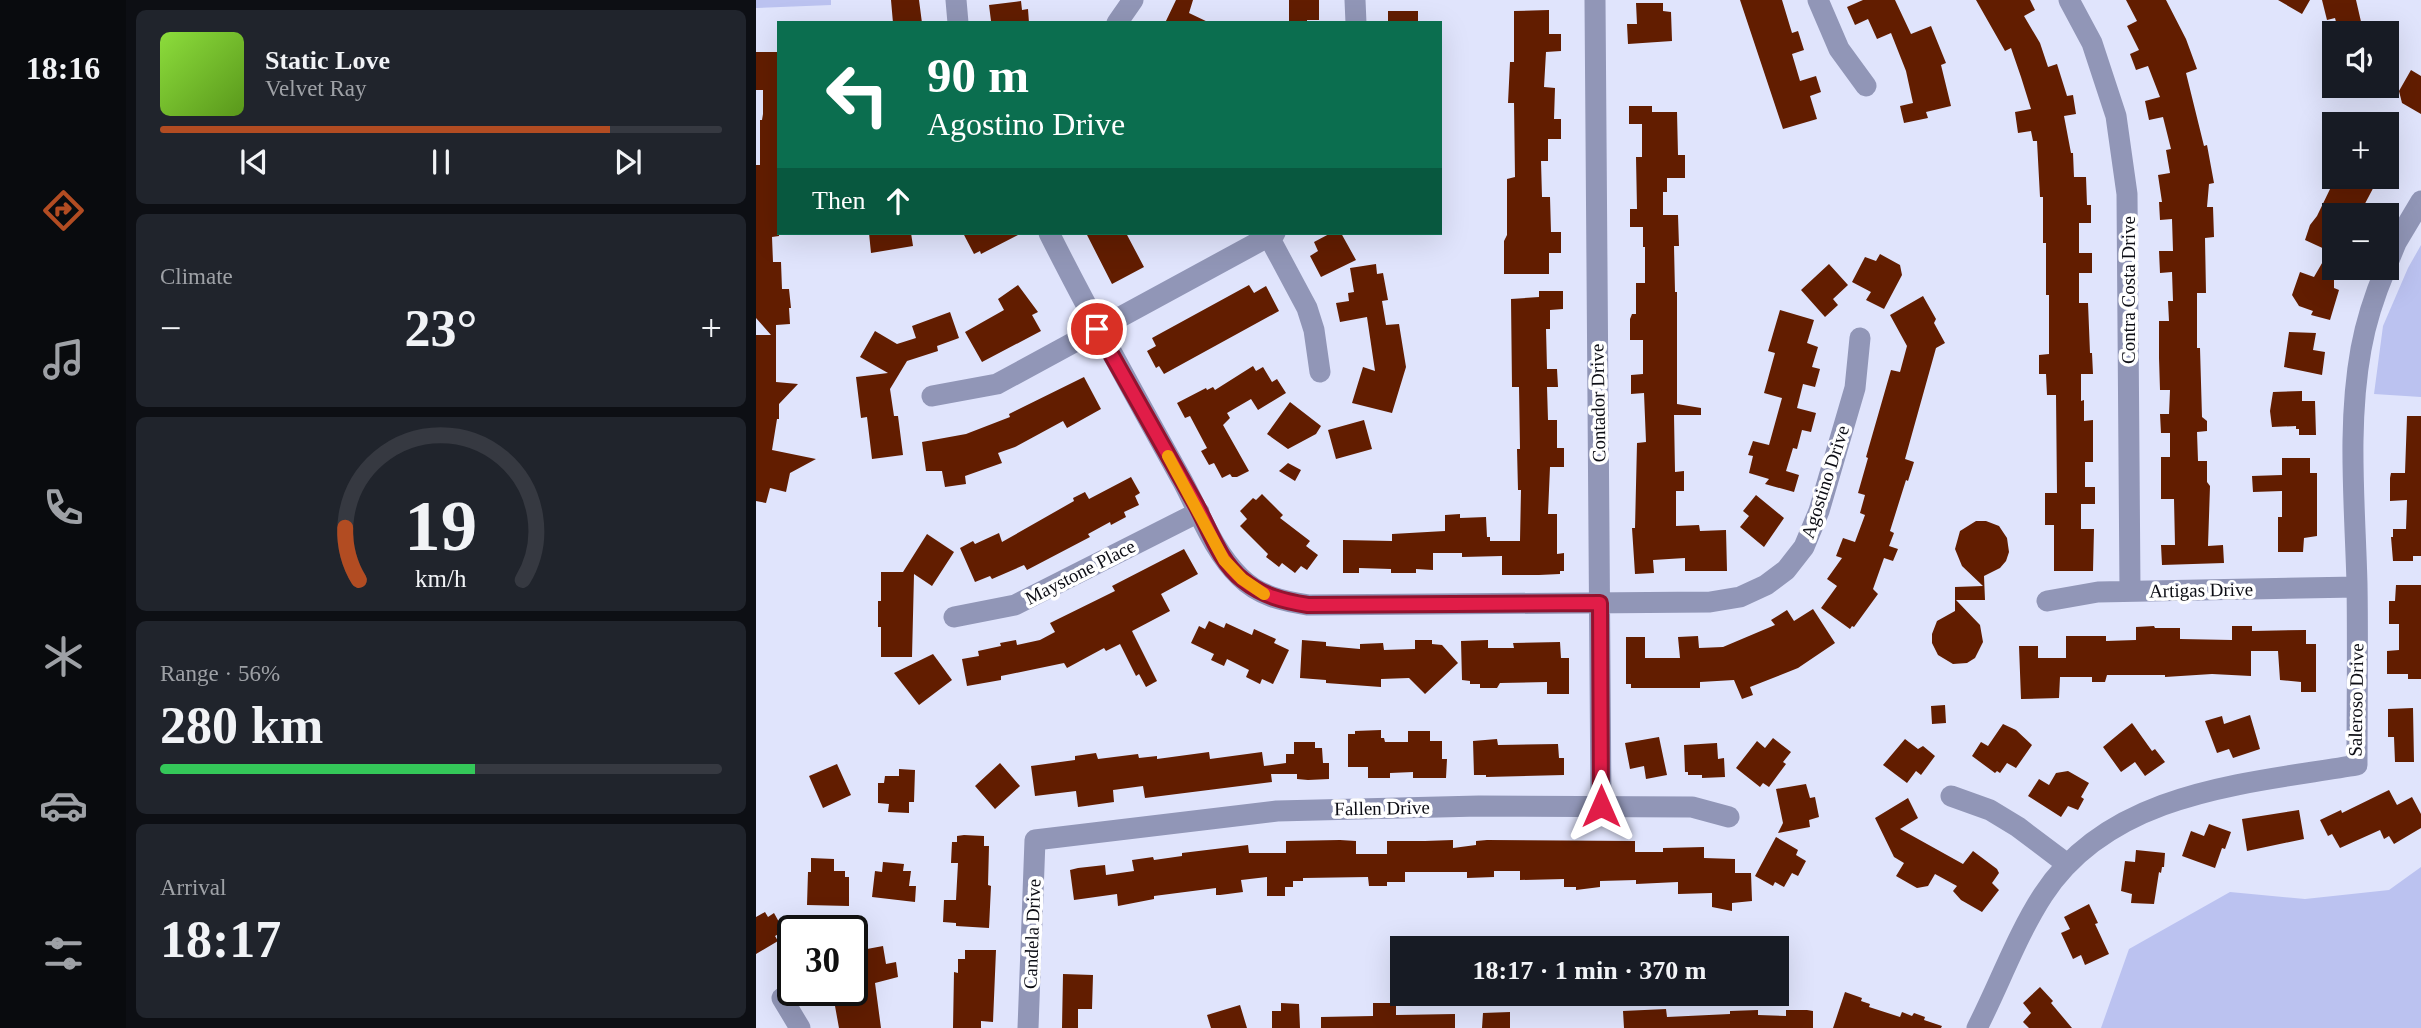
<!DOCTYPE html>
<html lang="en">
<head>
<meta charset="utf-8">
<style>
	:root { --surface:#171b24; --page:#20242c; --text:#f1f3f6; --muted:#9ea1a6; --line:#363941; --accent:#b24c22 }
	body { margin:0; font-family:Georgia,serif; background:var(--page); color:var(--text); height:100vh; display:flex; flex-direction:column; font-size:26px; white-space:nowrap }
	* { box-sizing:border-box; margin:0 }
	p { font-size:23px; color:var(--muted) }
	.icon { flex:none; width:38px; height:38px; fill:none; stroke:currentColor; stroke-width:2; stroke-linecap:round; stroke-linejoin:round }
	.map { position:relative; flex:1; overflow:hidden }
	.side { display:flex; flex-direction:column; gap:10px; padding:10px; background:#0d0f14; width:630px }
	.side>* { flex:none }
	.hud { position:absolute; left:21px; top:21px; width:665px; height:214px; border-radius:0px; box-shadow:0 7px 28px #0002; background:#0b6e4f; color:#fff; overflow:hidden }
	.buttons { position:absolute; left:1566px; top:21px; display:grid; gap:14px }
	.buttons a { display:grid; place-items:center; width:77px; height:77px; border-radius:0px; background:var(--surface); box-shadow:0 7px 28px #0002; font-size:35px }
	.speed { position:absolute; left:21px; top:915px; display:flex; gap:14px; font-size:35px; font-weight:700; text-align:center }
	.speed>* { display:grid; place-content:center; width:91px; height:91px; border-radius:50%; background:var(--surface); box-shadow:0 7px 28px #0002; line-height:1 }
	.speed .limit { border:4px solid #111; border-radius:10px; background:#fff; color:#111 }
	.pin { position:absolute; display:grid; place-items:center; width:60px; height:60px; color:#fff; margin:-30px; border:4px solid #fff; border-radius:50%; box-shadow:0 2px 7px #0007 }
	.me { position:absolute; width:77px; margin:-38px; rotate:0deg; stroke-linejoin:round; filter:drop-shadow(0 0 5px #0008) }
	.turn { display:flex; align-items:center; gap:24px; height:147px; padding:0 35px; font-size:32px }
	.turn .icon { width:91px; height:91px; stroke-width:2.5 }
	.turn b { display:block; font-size:49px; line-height:60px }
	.then { display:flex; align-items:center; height:66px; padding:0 35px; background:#0003; gap:14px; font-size:26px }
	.big { font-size:52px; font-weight:700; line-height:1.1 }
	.side .tile { flex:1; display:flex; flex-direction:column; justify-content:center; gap:10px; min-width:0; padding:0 24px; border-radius:10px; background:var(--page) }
	.side .dial { align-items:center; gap:0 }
	.dial svg { height:182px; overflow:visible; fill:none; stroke:var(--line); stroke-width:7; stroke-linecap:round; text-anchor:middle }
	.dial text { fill:var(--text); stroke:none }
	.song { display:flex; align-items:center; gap:21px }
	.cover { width:84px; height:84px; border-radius:10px; background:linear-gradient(135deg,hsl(90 70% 55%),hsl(90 70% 35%)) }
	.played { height:7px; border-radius:4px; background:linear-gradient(90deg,var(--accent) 80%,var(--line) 80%) }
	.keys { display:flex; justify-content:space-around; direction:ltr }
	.heat { display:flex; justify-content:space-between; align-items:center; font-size:38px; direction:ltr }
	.charge { height:10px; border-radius:5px; background:linear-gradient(90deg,#34c759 56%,var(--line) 0) }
	.trip { position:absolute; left:634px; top:936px; width:399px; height:70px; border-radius:0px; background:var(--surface); box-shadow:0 7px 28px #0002; font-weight:700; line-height:70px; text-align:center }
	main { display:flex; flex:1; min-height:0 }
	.menu { display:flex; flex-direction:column; width:126px; justify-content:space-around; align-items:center; background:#090b0e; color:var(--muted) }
	.menu .icon { width:49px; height:49px }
	.menu .on { color:var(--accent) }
	.menu b { font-size:32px; color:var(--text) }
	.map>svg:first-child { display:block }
	.green { fill:#bbc2f0 }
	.building { fill:#621d00 }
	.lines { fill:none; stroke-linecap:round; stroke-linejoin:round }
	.minor { stroke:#9196b7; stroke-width:21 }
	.route-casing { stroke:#92132f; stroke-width:18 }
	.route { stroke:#e11d48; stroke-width:12 }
	.slow { stroke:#f59e0b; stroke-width:12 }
	.labels { text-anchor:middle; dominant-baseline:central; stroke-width:7; stroke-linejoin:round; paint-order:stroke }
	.street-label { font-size:19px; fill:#0c0d14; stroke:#fff }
</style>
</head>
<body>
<main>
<nav class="menu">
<b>18:16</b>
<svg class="icon on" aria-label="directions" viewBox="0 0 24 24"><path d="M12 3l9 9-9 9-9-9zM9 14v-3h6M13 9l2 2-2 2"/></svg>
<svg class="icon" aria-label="music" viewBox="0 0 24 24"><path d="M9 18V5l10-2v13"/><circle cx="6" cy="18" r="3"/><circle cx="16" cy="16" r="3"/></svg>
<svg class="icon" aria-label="phone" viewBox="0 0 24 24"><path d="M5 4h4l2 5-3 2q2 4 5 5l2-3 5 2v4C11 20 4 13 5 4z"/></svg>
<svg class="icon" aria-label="climate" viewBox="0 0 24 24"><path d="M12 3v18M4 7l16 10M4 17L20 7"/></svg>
<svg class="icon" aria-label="car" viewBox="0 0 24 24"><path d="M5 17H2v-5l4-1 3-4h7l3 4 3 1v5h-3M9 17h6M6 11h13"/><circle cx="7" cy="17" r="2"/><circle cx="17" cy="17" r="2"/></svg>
<svg class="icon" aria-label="filters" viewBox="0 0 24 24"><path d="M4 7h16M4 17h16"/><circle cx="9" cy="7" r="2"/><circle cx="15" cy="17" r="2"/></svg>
</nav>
<section class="side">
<div class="tile">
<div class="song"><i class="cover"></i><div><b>Static Love</b><p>Velvet Ray</p></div></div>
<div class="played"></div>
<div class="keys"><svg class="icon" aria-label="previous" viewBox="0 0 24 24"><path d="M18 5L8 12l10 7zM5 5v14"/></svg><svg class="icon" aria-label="pause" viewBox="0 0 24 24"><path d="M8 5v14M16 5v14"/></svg><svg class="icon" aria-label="next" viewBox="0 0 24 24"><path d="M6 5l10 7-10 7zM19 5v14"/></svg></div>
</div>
<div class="tile"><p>Climate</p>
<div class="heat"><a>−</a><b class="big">23°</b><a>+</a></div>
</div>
<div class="tile dial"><svg viewBox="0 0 100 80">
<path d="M14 69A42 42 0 1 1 86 69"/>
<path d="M14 69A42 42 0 0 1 8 46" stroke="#b24c22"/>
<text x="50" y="56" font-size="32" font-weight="700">19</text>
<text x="50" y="72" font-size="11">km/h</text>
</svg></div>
<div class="tile"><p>Range · 56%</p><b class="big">280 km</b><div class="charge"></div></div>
<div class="tile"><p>Arrival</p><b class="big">18:17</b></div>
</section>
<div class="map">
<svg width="1665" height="1028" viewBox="0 0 1665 1028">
	<rect width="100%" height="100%" fill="#e0e4fc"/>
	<path class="green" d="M0,0H75V5L0,8Z
		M1665,245V397L1618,394L1627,326L1652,268Z
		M1665,867V1028H1345L1373,949L1474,892L1549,899L1633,890Z"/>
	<path class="building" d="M135,0H163L166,23H137Z
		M420,0H437L433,13L454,23H409Z
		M533,0H563V20H551V23H533Z
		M984,0H1026L1036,33L1042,31L1048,50L1036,54L1044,81L1060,76L1065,92L1054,96L1061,119L1027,129Z
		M1107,0H1139L1155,34L1175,26L1190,63L1185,65L1195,106L1170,112L1172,118L1148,123L1144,106L1157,103L1150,71L1135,33L1121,39L1112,19L1099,25L1091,7Z
		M1220,0H1274L1279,10L1268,16L1284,43L1292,67L1301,64L1311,96L1317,95L1320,114L1308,116L1315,153H1317L1318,177H1330L1331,205H1335V223H1323V253H1336V273H1323V303H1332L1334,353H1336L1337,374H1325V401L1328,400V421L1337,420V462H1329V487H1339V504H1325V529H1338L1337,571H1298V525H1289V493H1301L1300,395H1291L1290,374H1283V355L1293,354V295H1290V243H1287V197H1284L1281,141H1277L1275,131L1262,133L1259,112L1275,109L1265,77L1255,48L1249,51Z
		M1370,0H1410L1430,39L1441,69L1430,73L1448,146L1451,145L1458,183L1453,184L1451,207H1457L1458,237L1449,238L1450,293H1441V348H1444L1446,417L1451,421V431L1441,432L1442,461H1451V482L1454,486L1452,546L1467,545L1468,563L1406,565L1405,545H1419L1418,499H1405V457H1414V433H1405L1404,414H1413L1414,390H1404L1403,358V321H1413L1412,301H1417L1416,272L1404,273L1403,251H1417L1416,219L1404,220L1403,202H1406L1402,175L1414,173L1410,150L1415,149L1407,117L1393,120L1389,101L1404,97L1392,66L1380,70L1374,54L1383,50L1371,26L1381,21Z
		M1522,0H1554L1546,14Z
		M1566,0H1600L1606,26L1583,33L1579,18L1571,20Z
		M265,1L266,10L272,9L273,23L235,21L233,5Z
		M880,3H907V11L915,12L916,41L872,44L871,24H881Z
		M793,10V34H805V51L790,52L788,87L799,88L798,119H805V139H792V161H785L786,197H794L795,232H805V253H793V274H748V241L751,235V179L759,177L758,103H752L754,62H758V11Z
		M632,11H662V23H632Z
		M0,52H22L23,236L16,237L17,262H25L26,289H33L35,308H33L34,324L20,325V382L42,384L23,404V419H21L16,450L60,459L34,473L30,492L14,488L10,503L0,501V335H15L0,318V165H4V120H6L7,114V90H0Z
		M1655,70L1665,76V114L1646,103L1643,91Z
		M873,106H896V112H921L922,155H929V178H911V192H907V215H922L923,246H918L919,292H921V404L945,408V415H918L919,472L928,471V491H920V526L943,525L944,531L970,530L971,571H929V558L897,560L898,573L879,574L876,528H879L881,443L890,442L888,393L875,394V375L887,374V340H874V319L876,314H880V283H889V247H887V227H874V209H881L880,157H886V124H873Z
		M1573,177H1623L1603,215H1578V288L1583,290L1574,320L1555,315L1557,311L1543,306L1536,295L1544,272L1558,277L1573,251L1549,240L1554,225L1561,216L1575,187Z
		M113,233H155L157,246L115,253Z
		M207,233H266L225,254L224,251L218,254Z
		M330,233H370L388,267L356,284Z
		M575,233H585L600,260L565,277L554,256L562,251L558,242Z
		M1124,254L1144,265L1146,275L1128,309L1110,300L1115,292L1096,282L1109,257L1120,261Z
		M620,264L621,274L627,273L632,300L626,301L630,325L643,324L650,367L636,413L596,403L607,367L619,371L611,317L584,322L580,303L593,301L592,293L598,292L594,268Z
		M1073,264L1092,285L1077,299L1082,305L1069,317L1045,290Z
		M262,285L282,312L276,315L285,331L226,362L209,332L248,310L242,299Z
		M493,285L498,293L510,286L523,311L408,374L403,366L400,368L391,351L400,346L396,338Z
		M783,291H807V309L794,310V329H790L791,369H801L802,387H791L792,420H801V448H808V467H794L792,514H801V554L808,553V571H804V574L783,575H746V556L706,557V553H677V570L660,569V573H635V569L603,568V573H587V540L636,541V534L689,531V515L704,514V518L730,517L731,537H734V541H764L765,490H762L761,449H764L763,387H756L755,299L783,297Z
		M1167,296L1180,319L1178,323L1189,343L1180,348L1149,459L1158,462L1152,481L1150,480L1134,531L1138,533L1133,546L1142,549L1137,561L1128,558L1117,589L1122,594L1098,627L1096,626L1094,629L1065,608L1081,586L1071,579L1086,558L1080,556L1087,538L1099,542L1109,515L1104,513L1109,495L1102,493L1112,458L1110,457L1135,370L1144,372L1151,346L1134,315Z
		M1024,310L1058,320L1051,343L1062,347L1056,367L1064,369L1059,387L1047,384L1041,408L1060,413L1055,432L1046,430L1041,449L1037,448L1030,471L1043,475L1038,492L1009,484L1013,479L993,473L997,456L992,455L997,441L1013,445L1026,398L1008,393L1019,353L1012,351Z
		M194,312L203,338L181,346L182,351L151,361L134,389L138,416H142L147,455L116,459L111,417L105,418L100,377L132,373L104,357L119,331L141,344L160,338L156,326Z
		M1533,332L1560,333L1557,350L1569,352L1566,375L1528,367Z
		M497,366L500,371L507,367L516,382L521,379L530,393L502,410L495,399L471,413L474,418L467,425L493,471L481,477H476L474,474L466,478L458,463L453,465L445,451L451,448L434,416L429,418L421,403L450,388L451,390L457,387L459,390Z
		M328,377L345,409L311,428L307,421L259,447L242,453L246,463L209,476L210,484L189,487L186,471H170L166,442L210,434L254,417L253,414Z
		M1546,391V401H1559L1560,435H1543V429H1540V426L1516,427L1514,411L1517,392Z
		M534,402L565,426L560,434L532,449L511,434Z
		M1651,416H1665V556H1657V561H1637L1635,537H1637V529H1650L1651,500L1634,501V478L1635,473H1649Z
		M608,420L616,449L580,459L572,430Z
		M1526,458H1554V473H1561V536L1548,538L1547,552H1522V517H1526V491L1497,492L1496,476L1526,475Z
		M532,463L545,470L539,481L523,471Z
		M375,477L384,493L379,496L383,505L368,512L370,517L355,525L354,522L332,534L334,537L271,570L268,565L236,579L234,576L219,582L204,548L217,541L219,544L243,533L246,542L318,501L317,498L329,492L333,499Z
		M506,494L527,515L524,518L554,541L550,546L562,555L551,570L545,566L539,573L526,563L523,567L510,557L512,554L484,526L491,519L484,511L497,498L500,500Z
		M1000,495L1028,518L1008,547L984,527L993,516L987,511Z
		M1220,521H1230L1243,526L1251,538L1253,552L1250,561L1244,568L1228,576L1229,600H1200L1224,625L1227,642L1219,658L1211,663L1197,664L1182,655L1176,643V634L1181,621L1199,611V587L1227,586L1206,566L1199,549L1204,531Z
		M171,534L198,552L176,586L158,574L156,657H125V627H122V601H125V572H147Z
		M428,549L442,574L405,594L414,611L376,631L401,681L390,687L383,674L380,676L364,644L350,651L348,648L311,668L308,663L245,676V680L211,686L206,659L223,656L222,651L245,646L244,643L260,640L261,645L284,640L299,632L294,623L359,591L356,586Z
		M1640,585H1665V679H1652V674H1631V651L1643,650V624H1633V601H1639Z
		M1057,609L1079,643L1042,668L994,687L997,695L986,699L978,680L944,682V688H875V684H870V637H889V658H924L922,637L942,636L943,648L967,647L1019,625L1015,620L1031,610L1038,621Z
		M453,621L468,628L470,623L496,635L498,629L520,639L518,643L533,650L517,684L506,679L504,684L490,677L493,670L471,659L468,666L455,660L458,654L435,643L443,626L449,629Z
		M1398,626L1399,628H1424V639L1476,640V626H1496V631L1550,630V644H1560V692H1545V682L1524,680L1522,651H1495V676L1456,674L1409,677V675H1351L1349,682H1336V677H1304L1303,698L1265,699L1263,646H1282V658H1310V636H1350V641L1380,640V627Z
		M546,640L570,642V646L604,649V644L627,643L628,650L659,649V640H676V644L686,645L702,663L669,694L653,678L625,679V687L570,683V680L544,678Z
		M732,640V648H758L757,643L804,642L805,658H813V694H791V682L744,683L741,688H724V684H714V681L706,680L705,641Z
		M177,654L196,680L163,705L138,673Z
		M1189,705L1190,723L1176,724L1175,706Z
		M1657,708L1658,762H1639L1638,737H1632V709Z
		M1494,715L1504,749L1477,758L1473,749L1461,753L1449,721L1466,716L1468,724Z
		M1376,723L1396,751L1399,749L1409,762L1389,776L1379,762L1365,772L1347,747Z
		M1247,724L1260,730L1276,745L1260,768L1251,763L1244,773L1241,771L1239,773L1216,756L1225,742L1232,746Z
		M625,730V738H628L629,742H652V731H674V741H686V759H691L690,778H657V772L634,773V778H612V767H592V734H599V731Z
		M903,737L911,775L890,779L888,766L874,769L869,743Z
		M1017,738L1035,752L1027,762L1030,764L1013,787L1007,783L1004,787L980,768L1001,741L1009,748Z
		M741,739L742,745L802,744L803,758H808V775L730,777V775H718L717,741Z
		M1149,739L1162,749L1167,746L1179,756L1165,775L1160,771L1151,783L1127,765Z
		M538,742H559V748H566L567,763H573V779L552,780L541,779V774H515L516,782L389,798L387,786L357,790L358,802L322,807L320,791L279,796L275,766L319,760V756L340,753L342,759L382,754L383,758L401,756V759L453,752L454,759L506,752L508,766L530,763V754H538Z
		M961,743L962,759L968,758L969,777L946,778V775H932V772H929L928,745Z
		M244,763L264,786L239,809L219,786Z
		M81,764L95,795L67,808L53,776Z
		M143,769L159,770L158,802H153V813L132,812L133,804L122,803V783H128L129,776H143Z
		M1312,771L1333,783L1325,797L1328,799L1322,810L1312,806L1305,817L1272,796L1283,779L1293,785L1300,773Z
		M1050,784L1054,798L1059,797L1063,817L1053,820L1054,827L1022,833L1027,823L1020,789Z
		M1633,790L1641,805L1656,797L1665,814V828L1638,844L1633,836L1628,839L1624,830L1584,848L1576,834L1572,836L1564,820L1585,810L1586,813Z
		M1152,798L1162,818L1144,829L1207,864L1217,851L1241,869L1243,873L1236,883L1243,890L1226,912L1205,900L1197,891L1201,886L1179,874L1172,886L1161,888L1140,876L1148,863L1138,857L1119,818Z
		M1543,810L1548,839L1491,851L1486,819Z
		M1453,824L1475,832L1469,849L1466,848L1459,868L1426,856L1435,831L1448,836Z
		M208,835L228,836V846H233L232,885L235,886L233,928L200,926V923L187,922L188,900H200L202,863H195L196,842H201V836Z
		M1020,837L1042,850L1040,855L1050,861L1042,876L1036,873L1028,887L1019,882L1017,886L999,876Z
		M584,840L600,841V854H631V841H669L697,840V848L720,845V841L731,840L879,841V852H907V848L948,847V858L979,859V873H995L996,901L976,903V911L956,907V893L922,894V882L880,884V880L844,881V887L820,890V887H808V879L764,880V871H738V877L711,878V872H649V882H631V886H613L612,877L547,878V881H537V887H529V896H511V877L485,880L487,892L464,895H460V888L398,896V899L362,906L361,894L318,900L314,870L322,868L349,865L350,875L378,871L376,860L397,857L398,860L426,856V853L492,845L493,853H530V841Z
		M1380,850L1409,853L1408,867H1406L1405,873L1403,872L1398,904L1375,903L1376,894L1365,891L1369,861L1379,862Z
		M55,858L78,859V871H89V877H93V906L51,905L52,872H55Z
		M127,862L148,864L147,871H155L153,886H160L159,902L116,897L119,871L126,872Z
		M1333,904L1342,923L1339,924L1353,954L1329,965L1325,955L1317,959L1305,933L1314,929L1308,917Z
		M9,912L12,917L18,913L28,931L19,936L22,941L0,954V917Z
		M127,946L130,964L140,962L142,977L119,983L125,1028H83L79,1006L105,1002L101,980H108L111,949Z
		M209,950H240L237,1022L225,1021V1028H197L198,972L202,973V959H209Z
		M307,974L337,975L336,1009H322V1028H306Z
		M1284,987L1297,1001L1295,1003L1316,1028H1273L1267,1022L1275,1013L1267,1003Z
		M1089,992L1106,998L1105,1001L1114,1004L1113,1007L1144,1017L1146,1012L1156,1016L1158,1013L1169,1017L1168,1020L1186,1026L1185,1028H1077Z
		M525,1003L543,1004L544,1028H516V1011H525Z
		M617,1003H640V1015L699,1014V1028H565V1017L617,1016Z
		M484,1005L491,1028H455L451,1015Z
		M910,1009L911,1017L974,1014V1011L1002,1010V1015L1030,1016V1010H1051L1057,1011V1028H868L867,1011Z
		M754,1012V1028H726L727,1013Z"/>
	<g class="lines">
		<path class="minor" d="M200,0L202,23
			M599,0L600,23
			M839,0L845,806
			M1062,0L1083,49L1110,86
			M1313,0L1336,43L1360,116L1371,194L1374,591
			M361,23L377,0
			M293,233C335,317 381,399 427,482C444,514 458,552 484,577C503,596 526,601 552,605L954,602L984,597L1010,585L1030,570L1048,547L1063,511L1099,388L1104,338
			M513,237L551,308L558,330L564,372
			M1631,265L1640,243L1665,201
			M176,396L241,384L519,233
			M1291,601L1342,592L1601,587
			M198,617L259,605L443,512
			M1195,796L1234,810L1262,827L1311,864
			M26,998L44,1028
			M272,1028L279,840L521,811L723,806L936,807L973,817
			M1221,1028C1243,985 1261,935 1287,895C1355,791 1490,784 1601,765C1601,705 1602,644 1601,584C1599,506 1591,426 1605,349C1610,321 1619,294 1630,268"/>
	</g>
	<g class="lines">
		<g class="route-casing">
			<path id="route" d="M341,329C374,387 406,445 439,503C454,530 463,561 487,580C507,596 527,601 552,605L844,603L845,806"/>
		</g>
		<use href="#route" class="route"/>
		<path class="slow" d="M412,456L468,560L486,579L508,594"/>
	</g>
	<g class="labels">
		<g class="street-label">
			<text transform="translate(1372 290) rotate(-90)">Contra Costa Drive</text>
			<text transform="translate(842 403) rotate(-91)">Contador Drive</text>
			<text transform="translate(1069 482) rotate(-72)">Agostino Drive</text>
			<text transform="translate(324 572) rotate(-27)">Maystone Place</text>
			<text transform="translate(1445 590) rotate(-1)">Artigas Drive</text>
			<text transform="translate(1600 700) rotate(-89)">Saleroso Drive</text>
			<text transform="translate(626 808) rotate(-1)">Fallen Drive</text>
			<text transform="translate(276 934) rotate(-88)">Candela Drive</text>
		</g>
	</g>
</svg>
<div class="buttons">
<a><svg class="icon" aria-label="sound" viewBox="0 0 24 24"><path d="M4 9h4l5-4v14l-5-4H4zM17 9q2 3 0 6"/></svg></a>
<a>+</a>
<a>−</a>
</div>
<div class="speed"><div class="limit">30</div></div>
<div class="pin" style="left:341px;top:329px;background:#d93025"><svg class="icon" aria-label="arrive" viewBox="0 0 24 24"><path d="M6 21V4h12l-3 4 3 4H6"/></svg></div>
<svg class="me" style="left:845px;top:806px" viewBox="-20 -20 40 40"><path d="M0-17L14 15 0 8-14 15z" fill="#e11d48" stroke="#fff" stroke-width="4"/></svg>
<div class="trip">18:17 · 1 min · 370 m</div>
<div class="hud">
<div class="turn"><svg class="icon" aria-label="left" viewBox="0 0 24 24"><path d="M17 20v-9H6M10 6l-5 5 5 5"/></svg><div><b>90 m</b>Agostino Drive</div></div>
<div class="then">Then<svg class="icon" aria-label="ahead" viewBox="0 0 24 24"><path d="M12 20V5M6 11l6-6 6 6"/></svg></div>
</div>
</div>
</main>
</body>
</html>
